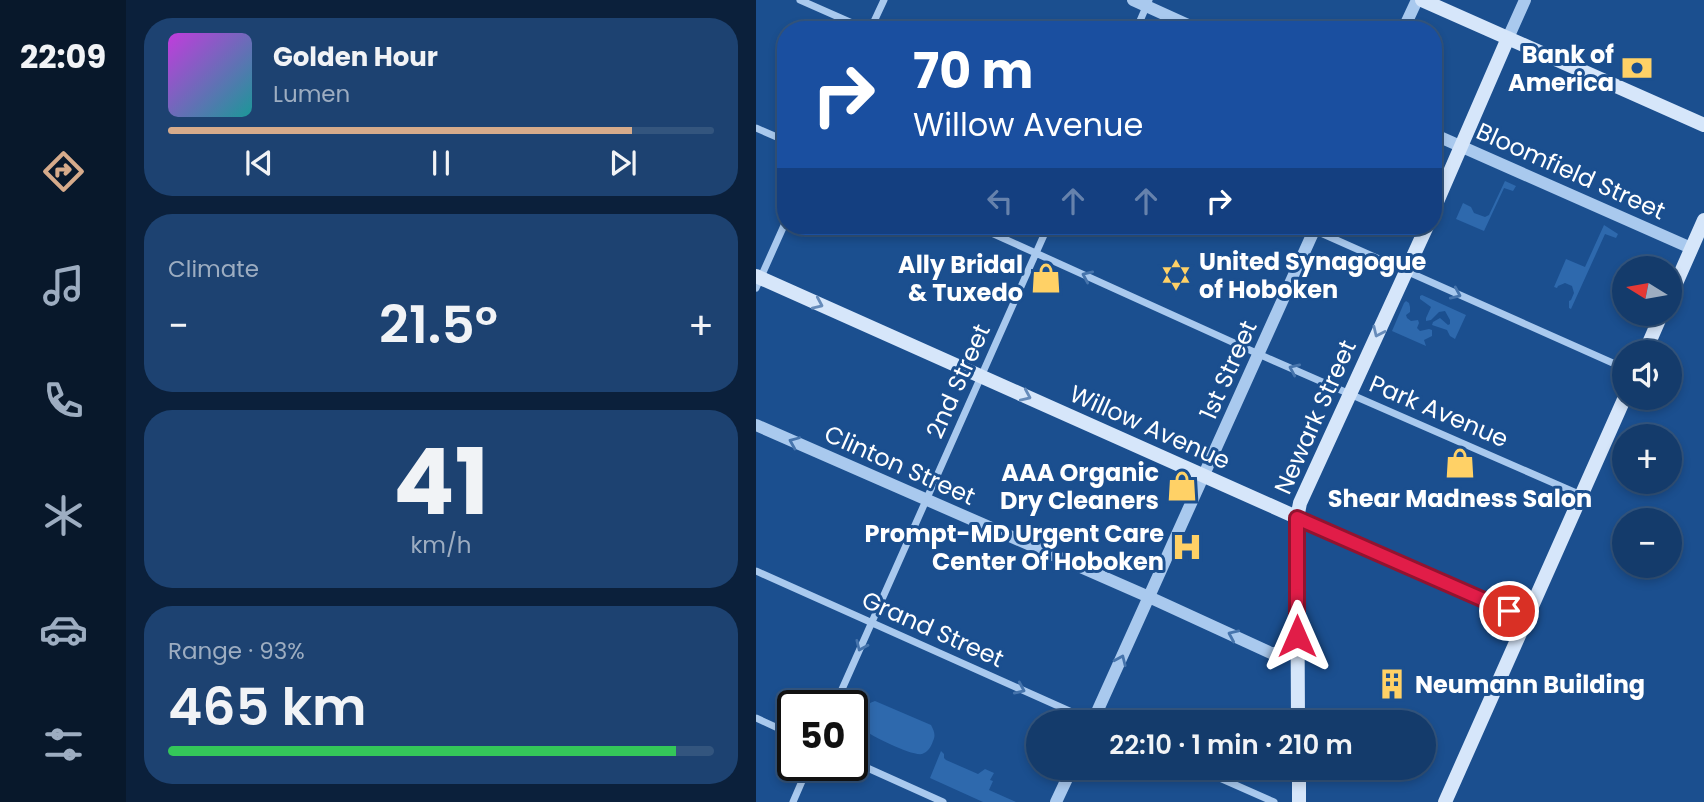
<!DOCTYPE html>
<html lang="en">
<head>
<meta charset="utf-8">
<style>
	:root { --surface:#143b6b; --page:#1d4271; --text:#f1f3f6; --muted:#9dadc1; --line:#33557e; --accent:#d6ab8b }
	body { margin:0; font-family:Poppins,sans-serif; background:var(--page); color:var(--text); height:100vh; display:flex; flex-direction:column; font-size:26px; white-space:nowrap }
	* { box-sizing:border-box; margin:0 }
	p { font-size:23px; color:var(--muted) }
	.icon { flex:none; width:38px; height:38px; fill:none; stroke:currentColor; stroke-width:2; stroke-linecap:round; stroke-linejoin:round }
	.map { position:relative; flex:1; overflow:hidden }
	.side { display:flex; flex-direction:column; gap:18px; padding:18px; background:#0b203b; width:630px }
	.side>* { flex:none }
	.guide { position:absolute; left:21px; top:21px; width:665px; height:214px; border-radius:28px; box-shadow:0 4px 10px #0003,0 0 0 2px var(--line); background:#1a4fa0; color:#fff; overflow:hidden }
	.needle { width:46px; rotate:281deg }
	.buttons { position:absolute; left:856px; top:256px; display:grid; gap:14px }
	.buttons a { display:grid; place-items:center; width:70px; height:70px; border-radius:50%; background:var(--surface); box-shadow:0 4px 10px #0003,0 0 0 2px var(--line); font-size:35px }
	.speed { position:absolute; left:21px; top:690px; display:flex; gap:14px; font-size:35px; font-weight:700; text-align:center }
	.speed>* { display:grid; place-content:center; width:91px; height:91px; border-radius:50%; background:var(--surface); box-shadow:0 4px 10px #0003,0 0 0 2px var(--line); line-height:1 }
	.speed .limit { border:4px solid #111; border-radius:10px; background:#fff; color:#111 }
	.pin { position:absolute; display:grid; place-items:center; width:60px; height:60px; color:#fff; margin:-30px; border:4px solid #fff; border-radius:50%; box-shadow:0 2px 7px #0007 }
	.me { position:absolute; width:77px; margin:-38px; rotate:0deg; stroke-linejoin:round; filter:drop-shadow(0 0 5px #0008) }
	.turn { display:flex; align-items:center; gap:24px; height:147px; padding:0 21px; font-size:32px }
	.turn .icon { width:91px; height:91px; stroke-width:2.5 }
	.turn b { display:block; font-size:49px; line-height:60px }
	.lanes { display:flex; align-items:center; height:66px; padding:0 21px; background:#0003; justify-content:center; gap:35px; direction:ltr }
	.lanes .off { opacity:.35 }
	.big { font-size:52px; font-weight:600; line-height:1.1 }
	.side .card { flex:1; display:flex; flex-direction:column; justify-content:center; gap:10px; min-width:0; padding:0 24px; border-radius:28px; background:var(--page) }
	.side .dial { align-items:center; gap:0 }
	.dial b { font-size:91px; line-height:1 }
	.song { display:flex; align-items:center; gap:21px }
	.cover { width:84px; height:84px; border-radius:10px; background:linear-gradient(135deg,hsl(290 70% 55%),hsl(180 70% 35%)) }
	.played { height:7px; border-radius:4px; background:linear-gradient(90deg,var(--accent) 85%,var(--line) 85%) }
	.keys { display:flex; justify-content:space-around; direction:ltr }
	.heat { display:flex; justify-content:space-between; align-items:center; font-size:38px; direction:ltr }
	.charge { height:10px; border-radius:5px; background:linear-gradient(90deg,#34c759 93%,var(--line) 0) }
	.trip { position:absolute; left:270px; top:710px; width:410px; height:70px; border-radius:35px; background:var(--surface); box-shadow:0 4px 10px #0003,0 0 0 2px var(--line); font-weight:600; line-height:70px; text-align:center }
	main { display:flex; flex:1; min-height:0 }
	.dock { display:flex; flex-direction:column; width:126px; justify-content:space-around; align-items:center; background:#08182b; color:var(--muted) }
	.dock .icon { width:49px; height:49px }
	.dock .current { color:var(--accent) }
	.dock b { font-size:32px; color:var(--text) }
	.map>svg:first-child { display:block }
	.green { fill:#2e69ad }
	.lines { fill:none; stroke-linecap:round; stroke-linejoin:round }
	.minor { stroke:#a9c9ee; stroke-width:7 }
	.tertiary { stroke:#a9c9ee; stroke-width:12 }
	.secondary { stroke:#d6e6fa; stroke-width:14 }
	.oneway { stroke:#4674ac }
	.oneway2 { stroke:#668bba }
	.route-casing { stroke:#92132f; stroke-width:18 }
	.route { stroke:#e11d48; stroke-width:12 }
	.labels { text-anchor:middle; dominant-baseline:central; stroke-width:6; stroke-linejoin:round; paint-order:stroke }
	.poi-label { font-size:24px; font-weight:bold; fill:#fff; stroke:#1b4f8f; text-anchor:end }
	.street-label { font-size:24px; fill:#fff; stroke:#1b4f8f }
</style>
</head>
<body>
<main>
<nav class="dock">
<b>22:09</b>
<svg class="icon current" aria-label="directions" viewBox="0 0 24 24"><path d="M12 3l9 9-9 9-9-9zM9 14v-3h6M13 9l2 2-2 2"/></svg>
<svg class="icon" aria-label="music" viewBox="0 0 24 24"><path d="M9 18V5l10-2v13"/><circle cx="6" cy="18" r="3"/><circle cx="16" cy="16" r="3"/></svg>
<svg class="icon" aria-label="phone" viewBox="0 0 24 24"><path d="M5 4h4l2 5-3 2q2 4 5 5l2-3 5 2v4C11 20 4 13 5 4z"/></svg>
<svg class="icon" aria-label="climate" viewBox="0 0 24 24"><path d="M12 3v18M4 7l16 10M4 17L20 7"/></svg>
<svg class="icon" aria-label="car" viewBox="0 0 24 24"><path d="M5 17H2v-5l4-1 3-4h7l3 4 3 1v5h-3M9 17h6M6 11h13"/><circle cx="7" cy="17" r="2"/><circle cx="17" cy="17" r="2"/></svg>
<svg class="icon" aria-label="filters" viewBox="0 0 24 24"><path d="M4 7h16M4 17h16"/><circle cx="9" cy="7" r="2"/><circle cx="15" cy="17" r="2"/></svg>
</nav>
<section class="side">
<div class="card">
<div class="song"><i class="cover"></i><div><b>Golden Hour</b><p>Lumen</p></div></div>
<div class="played"></div>
<div class="keys"><svg class="icon" aria-label="previous" viewBox="0 0 24 24"><path d="M18 5L8 12l10 7zM5 5v14"/></svg><svg class="icon" aria-label="pause" viewBox="0 0 24 24"><path d="M8 5v14M16 5v14"/></svg><svg class="icon" aria-label="next" viewBox="0 0 24 24"><path d="M6 5l10 7-10 7zM19 5v14"/></svg></div>
</div>
<div class="card"><p>Climate</p>
<div class="heat"><a>−</a><b class="big">21.5°</b><a>+</a></div>
</div>
<div class="card dial"><b>41</b><p>km/h</p></div>
<div class="card"><p>Range · 93%</p><b class="big">465 km</b><div class="charge"></div></div>
</section>
<div class="map">
<svg width="948" height="802" viewBox="0 0 948 802">
	<rect width="100%" height="100%" fill="#1b4f8f"/>
	<path class="green" d="M749,181L760,186L757,191L748,188L728,231L700,219L707,203L715,207L718,213L729,217L733,215Z
		M848,225L862,234L860,238L849,234L815,309L813,308V301L815,300L818,293L816,286L809,283L802,286L801,288L798,287L810,259L829,267Z
		M666,295L710,315L699,339L694,336L691,330L676,325L677,322L684,318L692,325L694,324V320L689,311L683,312L675,320L670,321V318L675,307L664,299V296Z
		M650,301L653,303L654,307V312L650,315L651,318L655,321L662,320L663,323L661,328L664,331L673,329L676,330V336L668,340L670,346L636,331L648,303Z
		M119,701L175,725C178,731 180,735 177,741C175,747 172,752 166,754C155,756 117,736 107,730C99,719 106,705 119,701Z
		M185,751L188,754V758L190,760L222,774L229,769L238,773L234,780L237,781L233,790L260,802H227L174,778Z"/>
	<g class="lines">
		<path class="minor" d="M44,0L112,30
			M114,30L128,0
			M380,30L393,0
			M0,128L30,141
			M220,226L516,360L825,495
			M549,226L868,368
			M0,288L30,221
			M0,571L338,722
			M79,705L292,226
			M0,718L37,735
			M96,761L187,802
			M441,768L518,802
			M37,802L53,765"/>
		<path class="tertiary" d="M377,0L443,30
			M647,30L661,0
			M752,38L769,0
			M677,134L935,248
			M0,425L393,597L515,653H541
			M336,723L560,226
			M300,802L316,768"/>
		<path class="secondary" d="M666,0L948,125
			M677,211L752,38
			M0,276L769,619
			M914,297L948,220
			M889,352L906,313
			M542,723L541,518L544,503L671,226
			M543,768V802
			M689,802L869,397"/>
	</g>
	<defs><path id="oneway-chevron" d="M-2-3.5L2.5 0L-2 3.5" fill="none" stroke-width="1.6" stroke-linecap="round" stroke-linejoin="round" transform="scale(1.75)"/></defs>
	<g class="oneway">
		<use href="#oneway-chevron" transform="translate(331 276) rotate(-156)"/>
		<use href="#oneway-chevron" transform="translate(700 294) rotate(24)"/>
		<use href="#oneway-chevron" transform="translate(538 369) rotate(-156)"/>
		<use href="#oneway-chevron" transform="translate(38 442) rotate(-157)"/>
		<use href="#oneway-chevron" transform="translate(477 635) rotate(-156)"/>
		<use href="#oneway-chevron" transform="translate(105 646) rotate(114)"/>
		<use href="#oneway-chevron" transform="translate(365 660) rotate(-66)"/>
		<use href="#oneway-chevron" transform="translate(264 689) rotate(24)"/>
	</g>
	<g class="oneway2">
		<use href="#oneway-chevron" transform="translate(62 304) rotate(24)"/>
		<use href="#oneway-chevron" transform="translate(622 332) rotate(115)"/>
		<use href="#oneway-chevron" transform="translate(270 396) rotate(24)"/>
	</g>
	<g class="lines">
		<g class="route-casing">
			<path id="route" d="M541,636V518L753,611"/>
		</g>
		<use href="#route" class="route"/>
	</g>
	<defs>
		<g id="bank-bare" transform="scale(2.415)"><path d="M-6-4H6V4H-6ZM0-2.3a2.3 2.3 0 1 0 0 4.6a2.3 2.3 0 1 0 0-4.6Z" fill="#ffd166" stroke="#1b4f8f" stroke-width="2.5" paint-order="stroke"/></g>
		<g id="synagogue-bare" transform="scale(2.415)"><path d="M0-6.5L5.6 3.2H-5.6ZM0 6.5L5.6-3.2H-5.6Z" fill="#ffd166" stroke="#1b4f8f" stroke-width="2.5" paint-order="stroke"/></g>
		<g id="shop-bare" transform="scale(2.415)"><path d="M-5-2.5h2.3a2.7 3.5 0 0 1 5.4 0H5L5.5 6h-11ZM-1.5-2.5h3a1.5 2.3 0 0 0-3 0Z" fill="#ffd166" stroke="#1b4f8f" stroke-width="2.5" paint-order="stroke"/></g>
		<g id="hospital-bare" transform="scale(2.415)"><path d="M-5-5h3v3.5h4V-5h3V5h-3V1.5h-4V5h-3Z" fill="#ffd166" stroke="#1b4f8f" stroke-width="2.5" paint-order="stroke"/></g>
		<g id="building-bare" transform="scale(2.415)"><path d="M-4-6H4V6H1V3H-1V6H-4ZM-2.5-4.3h1.7v1.8h-1.7ZM.8-4.3h1.7v1.8H.8ZM-2.5-1h1.7V.8h-1.7ZM.8-1h1.7V.8H.8Z" fill="#ffd166" stroke="#1b4f8f" stroke-width="2.5" paint-order="stroke"/></g>
	</defs>
	<g fill-rule="evenodd">
		<use href="#bank-bare" x="881" y="68"/>
		<use href="#synagogue-bare" x="420" y="275"/>
		<use href="#shop-bare" x="290" y="278"/>
		<use href="#shop-bare" x="704" y="463"/>
		<use href="#shop-bare" x="426" y="486"/>
		<use href="#hospital-bare" x="431" y="547"/>
		<use href="#building-bare" x="636" y="684"/>
	</g>
	<g class="labels">
		<g class="poi-label">
			<text x="858" y="54">Bank of<tspan x="858" dy="28">America</tspan></text>
			<text x="443" y="261" text-anchor="start">United Synagogue<tspan x="443" dy="28">of Hoboken</tspan></text>
			<text x="267" y="264">Ally Bridal<tspan x="267" dy="28">&amp; Tuxedo</tspan></text>
			<text x="403" y="472">AAA Organic<tspan x="403" dy="28">Dry Cleaners</tspan></text>
			<text x="704" y="498" text-anchor="middle">Shear Madness Salon</text>
			<text x="408" y="533">Prompt-MD Urgent Care<tspan x="408" dy="28">Center Of Hoboken</tspan></text>
			<text x="659" y="684" text-anchor="start">Neumann Building</text>
		</g>
		<g class="street-label">
			<text transform="translate(815 171) rotate(24)">Bloomfield Street</text>
			<text transform="translate(472 370) rotate(-66)">1st Street</text>
			<text transform="translate(202 381) rotate(-66)">2nd Street</text>
			<text transform="translate(683 411) rotate(23)">Park Avenue</text>
			<text transform="translate(559 417) rotate(-66)">Newark Street</text>
			<text transform="translate(394 427) rotate(24)">Willow Avenue</text>
			<text transform="translate(144 465) rotate(24)">Clinton Street</text>
			<text transform="translate(177 629) rotate(24)">Grand Street</text>
		</g>
	</g>
</svg>
<div class="buttons">
<a><svg class="needle" viewBox="-14 -14 28 28"><path d="M0-13l5 13h-10z" fill="#e53935"/><path d="M0 13l5-13h-10z" fill="#9dadc1"/></svg></a>
<a><svg class="icon" aria-label="sound" viewBox="0 0 24 24"><path d="M4 9h4l5-4v14l-5-4H4zM17 9q2 3 0 6"/></svg></a>
<a>+</a>
<a>−</a>
</div>
<div class="speed"><div class="limit">50</div></div>
<div class="pin" style="left:753px;top:611px;background:#d93025"><svg class="icon" aria-label="arrive" viewBox="0 0 24 24"><path d="M6 21V4h12l-3 4 3 4H6"/></svg></div>
<svg class="me" style="left:541px;top:636px" viewBox="-20 -20 40 40"><path d="M0-17L14 15 0 8-14 15z" fill="#e11d48" stroke="#fff" stroke-width="4"/></svg>
<div class="trip">22:10 · 1 min · 210 m</div>
<div class="guide">
<div class="turn"><svg class="icon" aria-label="right" viewBox="0 0 24 24"><path d="M7 20v-9h11M14 6l5 5-5 5"/></svg><div><b>70 m</b>Willow Avenue</div></div>
<div class="lanes"><svg class="icon off" aria-label="left" viewBox="0 0 24 24"><path d="M17 20v-9H6M10 6l-5 5 5 5"/></svg><svg class="icon off" aria-label="ahead" viewBox="0 0 24 24"><path d="M12 20V5M6 11l6-6 6 6"/></svg><svg class="icon off" aria-label="ahead" viewBox="0 0 24 24"><path d="M12 20V5M6 11l6-6 6 6"/></svg><svg class="icon" aria-label="right" viewBox="0 0 24 24"><path d="M7 20v-9h11M14 6l5 5-5 5"/></svg></div>
</div>
</div>
</main>
</body>
</html>
